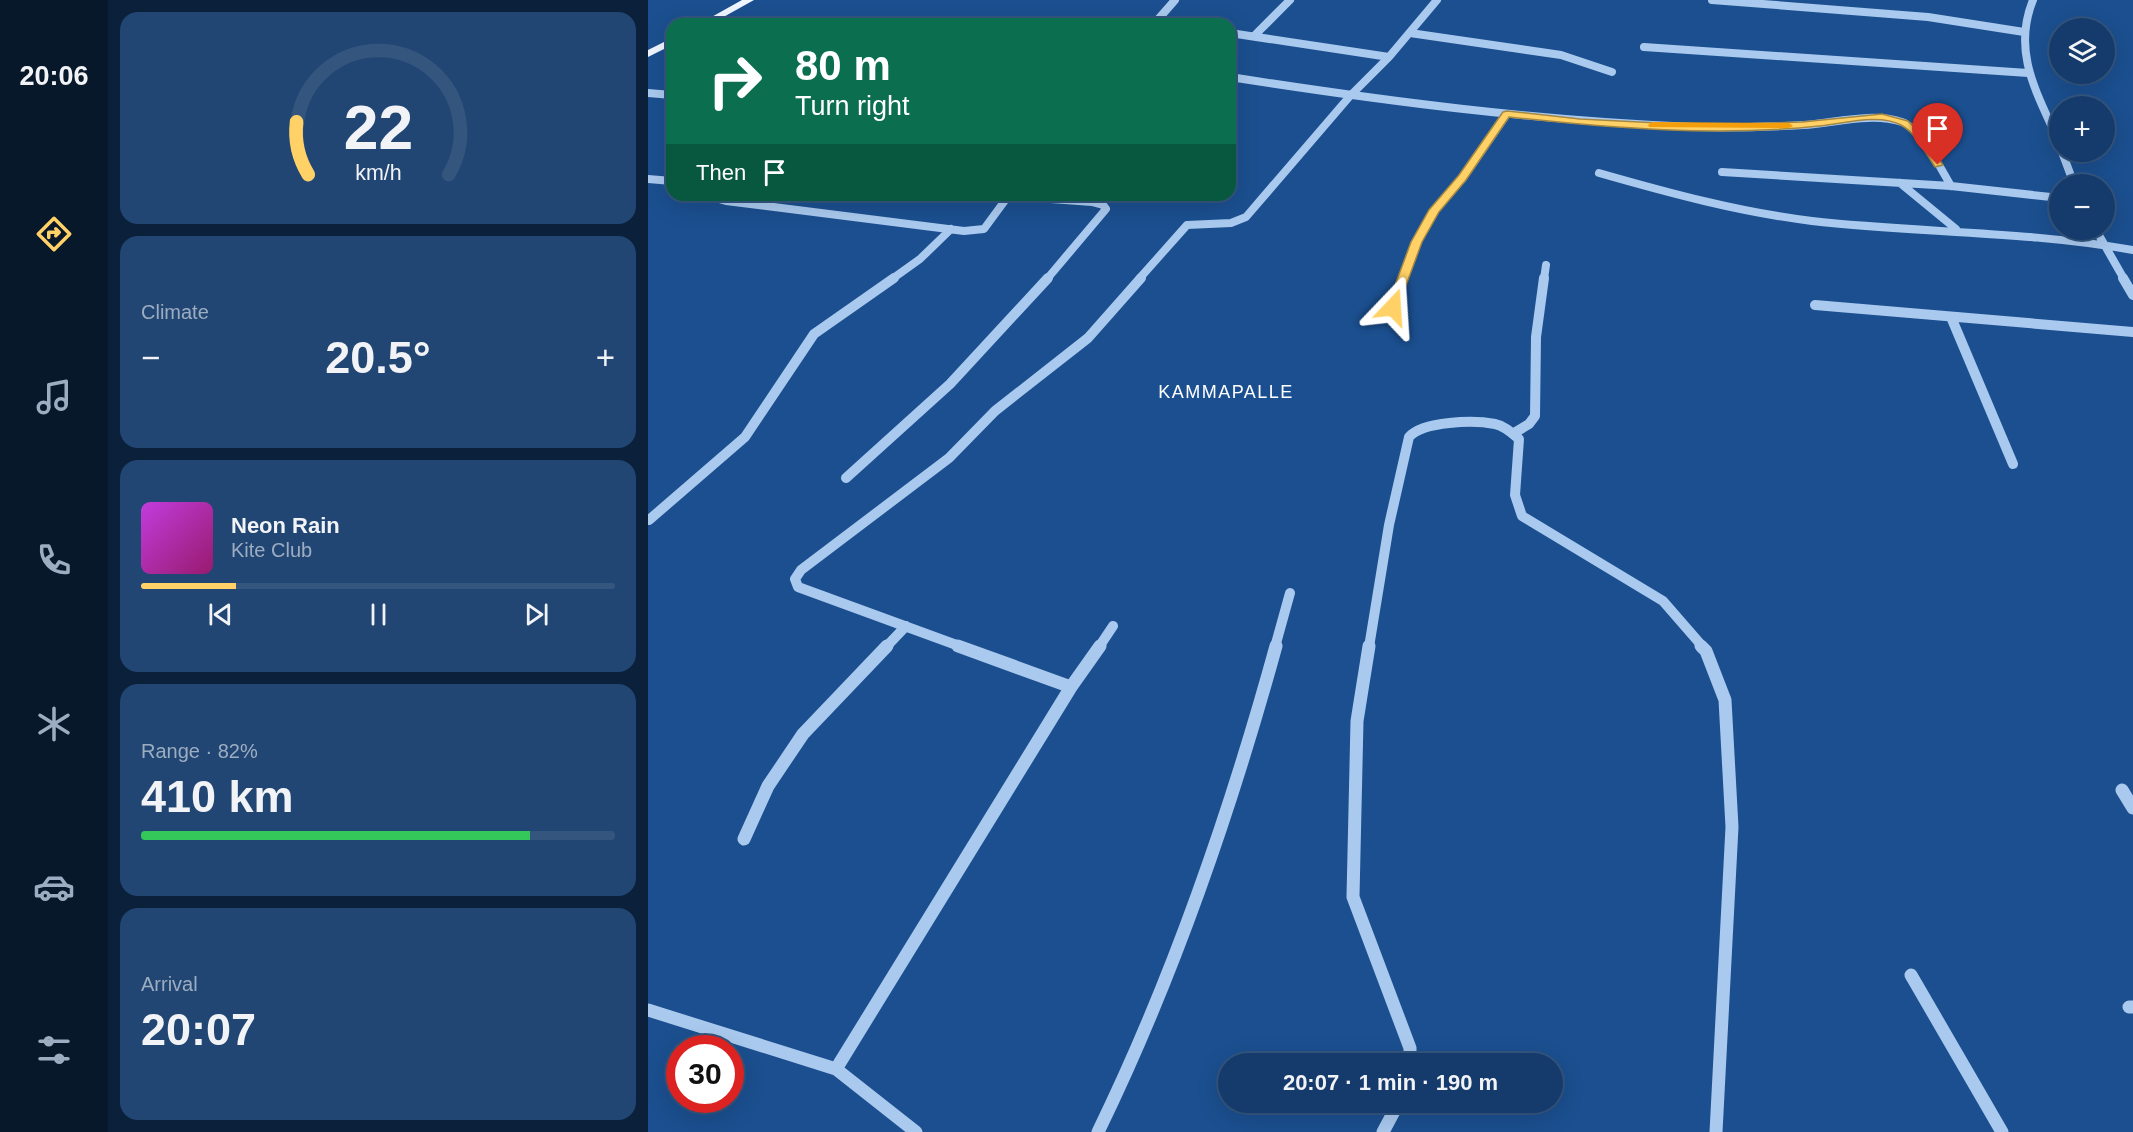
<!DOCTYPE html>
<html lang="en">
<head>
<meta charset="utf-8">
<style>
	:root { --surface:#143b6b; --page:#214673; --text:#f1f3f6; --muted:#9dadc1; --line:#33557e; --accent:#ffd166 }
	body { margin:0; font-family:Helvetica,sans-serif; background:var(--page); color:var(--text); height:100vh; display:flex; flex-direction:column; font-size:22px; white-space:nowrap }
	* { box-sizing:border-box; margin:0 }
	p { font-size:20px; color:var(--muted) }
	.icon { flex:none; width:33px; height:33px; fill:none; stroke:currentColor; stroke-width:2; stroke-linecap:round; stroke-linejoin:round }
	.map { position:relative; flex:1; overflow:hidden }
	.drawer { display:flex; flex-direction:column; gap:12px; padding:12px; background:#0b203b; width:540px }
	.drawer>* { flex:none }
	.guide { position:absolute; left:18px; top:18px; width:570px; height:183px; border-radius:18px; box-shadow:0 6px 24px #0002,0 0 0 2px var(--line); background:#0b6e4f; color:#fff; overflow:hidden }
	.tools { position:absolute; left:1401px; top:18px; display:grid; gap:12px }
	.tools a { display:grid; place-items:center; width:66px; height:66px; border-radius:50%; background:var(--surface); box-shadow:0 6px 24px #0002,0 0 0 2px var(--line); font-size:30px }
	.speed { position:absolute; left:18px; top:1035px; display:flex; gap:12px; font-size:30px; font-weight:700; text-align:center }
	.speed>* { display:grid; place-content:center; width:78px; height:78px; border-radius:50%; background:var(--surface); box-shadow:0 6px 24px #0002,0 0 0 2px var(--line); line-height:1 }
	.speed .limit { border:9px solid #d22; background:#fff; color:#111 }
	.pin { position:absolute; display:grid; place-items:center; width:51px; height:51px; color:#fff; margin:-62px -26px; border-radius:50% 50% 50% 0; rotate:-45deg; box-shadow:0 0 6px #0007 }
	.pin .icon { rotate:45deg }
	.me { position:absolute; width:66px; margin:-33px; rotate:20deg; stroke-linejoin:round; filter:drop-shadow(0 0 4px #0008) }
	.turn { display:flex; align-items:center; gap:21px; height:126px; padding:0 30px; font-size:27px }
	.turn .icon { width:78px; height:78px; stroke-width:2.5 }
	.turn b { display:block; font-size:42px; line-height:51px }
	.then { display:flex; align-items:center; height:57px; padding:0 30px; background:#0003; gap:12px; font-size:22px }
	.big { font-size:45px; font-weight:800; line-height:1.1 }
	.drawer .tile { flex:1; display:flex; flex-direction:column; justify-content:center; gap:9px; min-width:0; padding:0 21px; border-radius:18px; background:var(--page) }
	.drawer .dial { align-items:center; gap:0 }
	.dial svg { height:156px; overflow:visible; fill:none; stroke:var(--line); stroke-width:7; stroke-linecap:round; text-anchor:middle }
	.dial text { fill:var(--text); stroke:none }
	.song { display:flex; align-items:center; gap:18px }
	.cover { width:72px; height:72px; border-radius:9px; background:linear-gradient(135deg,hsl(290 70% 55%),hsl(320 70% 35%)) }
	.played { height:6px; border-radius:3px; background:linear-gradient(90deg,var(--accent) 20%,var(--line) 20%) }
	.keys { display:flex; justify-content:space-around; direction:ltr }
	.heat { display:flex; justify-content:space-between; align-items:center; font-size:33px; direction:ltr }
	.charge { height:9px; border-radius:4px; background:linear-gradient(90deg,#34c759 82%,var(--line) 0) }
	.trip { position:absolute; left:570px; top:1053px; width:345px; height:60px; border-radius:30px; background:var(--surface); box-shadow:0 6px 24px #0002,0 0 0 2px var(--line); font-weight:800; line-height:60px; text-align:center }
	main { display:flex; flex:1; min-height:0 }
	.dock { display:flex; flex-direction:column; width:108px; justify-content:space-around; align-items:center; background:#08182b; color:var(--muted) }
	.dock .icon { width:42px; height:42px }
	.dock .selected { color:var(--accent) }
	.dock b { font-size:27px; color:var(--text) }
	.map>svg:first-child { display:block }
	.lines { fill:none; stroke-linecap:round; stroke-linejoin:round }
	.minor-far2 { stroke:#a9c9ee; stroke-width:8 }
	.minor-far1 { stroke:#a9c9ee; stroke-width:10 }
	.minor { stroke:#a9c9ee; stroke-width:13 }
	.major { fill:#f0f6ff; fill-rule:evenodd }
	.route { fill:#ffd166; stroke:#a68842; stroke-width:1.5 }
	.slow { fill:#f59e0b }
	.labels { text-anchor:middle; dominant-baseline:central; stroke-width:6; stroke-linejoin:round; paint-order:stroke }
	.neighbourhood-label { font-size:18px; letter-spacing:1.5px; fill:#fff; stroke:#1b4f8f }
</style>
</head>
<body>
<main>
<nav class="dock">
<b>20:06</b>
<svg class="icon selected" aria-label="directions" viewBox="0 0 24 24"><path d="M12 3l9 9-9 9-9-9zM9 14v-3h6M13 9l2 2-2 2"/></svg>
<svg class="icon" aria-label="music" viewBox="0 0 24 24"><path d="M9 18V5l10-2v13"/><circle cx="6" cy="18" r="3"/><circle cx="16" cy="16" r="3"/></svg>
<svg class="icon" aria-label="phone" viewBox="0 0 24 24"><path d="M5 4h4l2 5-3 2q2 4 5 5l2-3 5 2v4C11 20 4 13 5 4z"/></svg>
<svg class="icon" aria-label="climate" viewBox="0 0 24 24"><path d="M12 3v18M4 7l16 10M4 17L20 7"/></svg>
<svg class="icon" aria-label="car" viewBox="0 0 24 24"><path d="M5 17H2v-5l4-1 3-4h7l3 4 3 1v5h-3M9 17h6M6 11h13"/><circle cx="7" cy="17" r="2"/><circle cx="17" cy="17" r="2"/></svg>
<svg class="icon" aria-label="filters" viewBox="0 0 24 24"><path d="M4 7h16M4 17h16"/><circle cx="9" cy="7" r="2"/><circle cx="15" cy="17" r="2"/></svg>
</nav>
<section class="drawer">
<div class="tile dial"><svg viewBox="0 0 100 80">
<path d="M14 69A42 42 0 1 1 86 69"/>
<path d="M14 69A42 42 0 0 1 8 42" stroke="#ffd166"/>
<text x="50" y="56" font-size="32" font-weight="700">22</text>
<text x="50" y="72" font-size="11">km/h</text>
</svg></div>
<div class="tile"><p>Climate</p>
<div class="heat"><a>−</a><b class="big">20.5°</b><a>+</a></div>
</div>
<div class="tile">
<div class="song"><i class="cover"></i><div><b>Neon Rain</b><p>Kite Club</p></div></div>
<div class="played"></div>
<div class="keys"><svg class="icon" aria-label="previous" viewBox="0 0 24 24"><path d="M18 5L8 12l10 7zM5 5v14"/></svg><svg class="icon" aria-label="pause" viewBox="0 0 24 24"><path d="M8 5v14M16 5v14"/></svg><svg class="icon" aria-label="next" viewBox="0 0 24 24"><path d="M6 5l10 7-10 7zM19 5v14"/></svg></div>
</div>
<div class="tile"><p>Range · 82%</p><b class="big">410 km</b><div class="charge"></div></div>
<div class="tile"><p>Arrival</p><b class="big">20:07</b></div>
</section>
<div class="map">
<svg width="1485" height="1132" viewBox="0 0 1485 1132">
	<rect width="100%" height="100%" fill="#1b4f8f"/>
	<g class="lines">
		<path class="minor-far2" d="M1064,0L1280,17L1376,32
			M1385,0C1363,54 1391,96 1412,145
			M506,24L527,0
			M762,33L913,55L964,72
			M606,36L642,0
			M996,47L1380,73
			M741,57L789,0
			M582,77C736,101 890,121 1046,127C1082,128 1119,127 1155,125C1187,123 1223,112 1254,122C1273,129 1293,169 1303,186
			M0,93L24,95
			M1414,152L1426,184
			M1074,172L1303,186L1412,198
			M951,173C1021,193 1091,212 1164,221C1271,233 1379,231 1485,250
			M0,179L24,181
			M1252,183L1308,229
			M70,195L71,199L78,201L316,231L336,229L361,195
			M360,196L444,202L455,205L458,209L399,279
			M1448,230L1476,279
			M244,279L272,259L303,229
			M491,279L539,225L583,223L598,217L702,96L741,57L582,33
			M755,279L768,242L786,211L815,178L859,114
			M896,279L898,265"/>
		<path class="minor-far1" d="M1475,278L1485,295
			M1167,305L1485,332
			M745,307L755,278
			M1303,317L1365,464
			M866,433L881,424L887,416L888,337L896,278
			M198,478L302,384L400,278
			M1,520L97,437L166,334L246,278
			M238,647L258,626
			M314,647L150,587L147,579L153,570L301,458L347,411L440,338L493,278
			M451,647L465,626
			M627,647L642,593
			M721,647L741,525L761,437C775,421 826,420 847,424C857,426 864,433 871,439L867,495L874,516L1015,601L1055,647"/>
		<path class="minor" d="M310,646L423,687
			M721,646L709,721L705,897L762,1048V1064
			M1053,646L1058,651L1077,700L1084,827L1068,1132
			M1474,790L1485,808
			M96,839L120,786L155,734L239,646
			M1263,975L1354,1132
			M1481,1007H1485
			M0,1010L188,1069L268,1132
			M188,1069L423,687L452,646
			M450,1132C526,976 582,813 628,646
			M735,1132L751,1102"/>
		<path class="major" d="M94,0H106L63,24H51Z
			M24,38V45L0,57V50Z"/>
	</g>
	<path class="route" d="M859,111L932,119L1050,125L1154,122L1234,114L1260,121L1281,143L1295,165L1287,167C1278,154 1268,133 1253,125C1230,113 1195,124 1171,126C1069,137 963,128 861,117L818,180L791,212L774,242L750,307L741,310L739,307L763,242L781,210L811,175L855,112Z"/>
	<path class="slow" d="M1004,122L1141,123L1145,126L1141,128L1001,127L1000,125Z"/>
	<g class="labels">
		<g class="neighbourhood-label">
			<text x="578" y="392">KAMMAPALLE</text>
		</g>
	</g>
</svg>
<div class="tools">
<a><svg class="icon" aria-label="layers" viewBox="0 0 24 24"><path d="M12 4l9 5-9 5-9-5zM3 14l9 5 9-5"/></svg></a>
<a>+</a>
<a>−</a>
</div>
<div class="speed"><div class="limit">30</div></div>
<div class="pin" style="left:1290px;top:165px;background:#d93025"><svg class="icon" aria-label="arrive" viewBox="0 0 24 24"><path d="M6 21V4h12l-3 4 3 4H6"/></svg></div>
<svg class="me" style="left:745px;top:307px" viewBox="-20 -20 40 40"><path d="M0-17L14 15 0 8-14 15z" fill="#ffd166" stroke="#fff" stroke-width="4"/></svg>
<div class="trip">20:07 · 1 min · 190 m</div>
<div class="guide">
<div class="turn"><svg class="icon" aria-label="right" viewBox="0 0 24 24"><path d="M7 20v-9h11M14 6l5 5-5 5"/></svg><div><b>80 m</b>Turn right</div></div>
<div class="then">Then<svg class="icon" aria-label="arrive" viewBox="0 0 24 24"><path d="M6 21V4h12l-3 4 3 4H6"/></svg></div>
</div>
</div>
</main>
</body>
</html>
